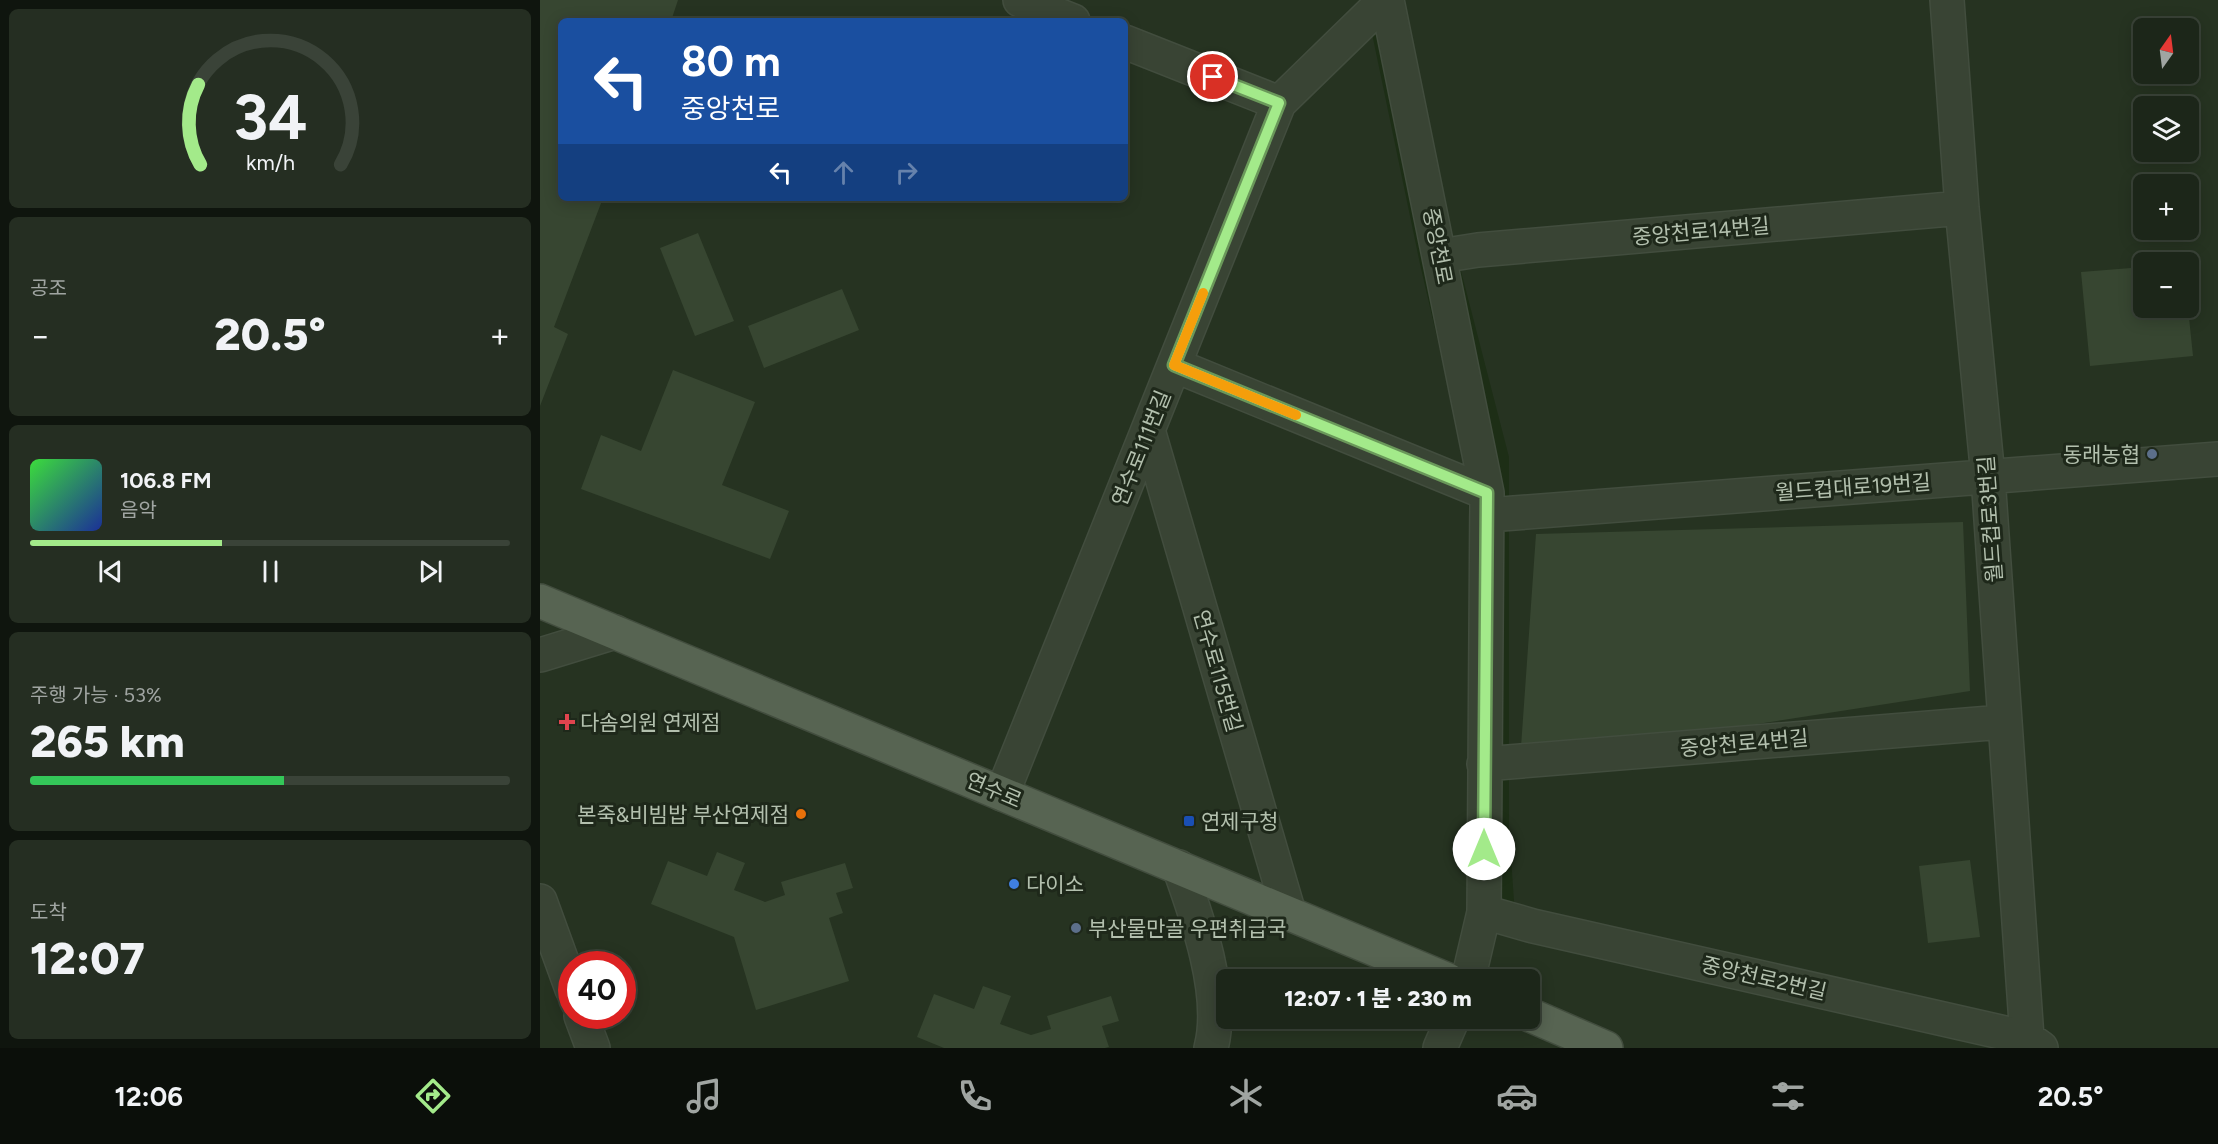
<!DOCTYPE html>
<html lang="ko">
<head>
<meta charset="utf-8">
<style>
	:root { --surface:#1c2619; --page:#252e22; --text:#f1f3f6; --muted:#a0a5a2; --line:#3a4338; --accent:#a3ea8a }
	body { margin:0; font-family:Figtree,"Noto Sans KR",sans-serif; background:var(--page); color:var(--text); height:100vh; display:flex; flex-direction:column; font-size:22px; white-space:nowrap }
	* { box-sizing:border-box; margin:0 }
	p { font-size:20px; color:var(--muted) }
	.icon { flex:none; width:33px; height:33px; fill:none; stroke:currentColor; stroke-width:2; stroke-linecap:round; stroke-linejoin:round }
	.map { position:relative; flex:1; overflow:hidden }
	.panel { display:flex; flex-direction:column; gap:9px; padding:9px; background:#0f150e; width:540px }
	.panel>* { flex:none }
	.banner { position:absolute; left:18px; top:18px; width:570px; height:183px; border-radius:9px; box-shadow:0 3px 15px #0003,0 0 0 2px var(--line); background:#1a4fa0; color:#fff; overflow:hidden }
	.needle { width:39px; rotate:14deg }
	.controls { position:absolute; left:1593px; top:18px; display:grid; gap:12px }
	.controls a { display:grid; place-items:center; width:66px; height:66px; border-radius:9px; background:var(--surface); box-shadow:0 3px 15px #0003,0 0 0 2px var(--line); font-size:30px }
	.speed { position:absolute; left:18px; top:951px; display:flex; gap:12px; font-size:30px; font-weight:700; text-align:center }
	.speed>* { display:grid; place-content:center; width:78px; height:78px; border-radius:50%; background:var(--surface); box-shadow:0 3px 15px #0003,0 0 0 2px var(--line); line-height:1 }
	.speed .limit { border:9px solid #d22; background:#fff; color:#111 }
	.pin { position:absolute; display:grid; place-items:center; width:51px; height:51px; color:#fff; margin:-26px; border:3px solid #fff; border-radius:50%; box-shadow:0 2px 6px #0007 }
	.me { position:absolute; width:66px; margin:-33px; rotate:0deg; stroke-linejoin:round; filter:drop-shadow(0 0 4px #0008) }
	.turn { display:flex; align-items:center; gap:21px; height:126px; padding:0 24px; font-size:27px }
	.turn .icon { width:78px; height:78px; stroke-width:2.5 }
	.turn b { display:block; font-size:42px; line-height:51px }
	.lanes { display:flex; align-items:center; height:57px; padding:0 24px; background:#0003; justify-content:center; gap:30px; direction:ltr }
	.lanes .off { opacity:.35 }
	.big { font-size:45px; font-weight:800; line-height:1.1 }
	.panel .widget { flex:1; display:flex; flex-direction:column; justify-content:center; gap:9px; min-width:0; padding:0 21px; border-radius:9px; background:var(--page) }
	.panel .dial { align-items:center; gap:0 }
	.dial svg { height:156px; overflow:visible; fill:none; stroke:var(--line); stroke-width:7; stroke-linecap:round; text-anchor:middle }
	.dial text { fill:var(--text); stroke:none }
	.song { display:flex; align-items:center; gap:18px }
	.cover { width:72px; height:72px; border-radius:9px; background:linear-gradient(135deg,hsl(120 70% 55%),hsl(230 70% 35%)) }
	.played { height:6px; border-radius:3px; background:linear-gradient(90deg,var(--accent) 40%,var(--line) 40%) }
	.keys { display:flex; justify-content:space-around; direction:ltr }
	.heat { display:flex; justify-content:space-between; align-items:center; font-size:33px; direction:ltr }
	.charge { height:9px; border-radius:4px; background:linear-gradient(90deg,#34c759 53%,var(--line) 0) }
	.trip { position:absolute; left:676px; top:969px; width:324px; height:60px; border-radius:9px; background:var(--surface); box-shadow:0 3px 15px #0003,0 0 0 2px var(--line); font-weight:800; line-height:60px; text-align:center }
	.menu { display:flex; height:96px; justify-content:space-around; align-items:center; background:#0b0f0a; color:var(--muted) }
	.menu .icon { width:42px; height:42px }
	.menu .current { color:var(--accent) }
	.menu b { font-size:27px; color:var(--text) }
	main { display:flex; flex:1; min-height:0 }
	.map>svg:first-child { display:block }
	.water { fill:#1d2e16 }
	.building { fill:#374631 }
	.lines { fill:none; stroke-linecap:round; stroke-linejoin:round }
	.minor-casing { stroke:#424d3e; stroke-width:36 }
	.major-casing { stroke:#424d3e; stroke-width:36 }
	.minor { stroke:#394434; stroke-width:33 }
	.major { stroke:#576452; stroke-width:33 }
	.route-casing { stroke:#6a985a; stroke-width:15 }
	.route { stroke:#a3ea8a; stroke-width:10 }
	.slow { stroke:#f59e0b; stroke-width:10 }
	.service-dot { fill:#5c6f8a; stroke:#1e281a; stroke-width:2 }
	.health-dot { fill:#e0444e; stroke:#1e281a; stroke-width:2 }
	.food-dot { fill:#e8710a; stroke:#1e281a; stroke-width:2 }
	.transit-dot { fill:#1a4fb4; stroke:#1e281a; stroke-width:2 }
	.shop-dot { fill:#3f7fe0; stroke:#1e281a; stroke-width:2 }
	.labels { text-anchor:middle; dominant-baseline:central; stroke-width:6; stroke-linejoin:round; paint-order:stroke }
	.street-label { font-size:21px; fill:#b3c0ae; stroke:#1e281a }
	.poi-label { font-size:21px; fill:#b3c0ae; stroke:#1e281a; text-anchor:start }
</style>
</head>
<body>
<main>
<section class="panel">
<div class="widget dial"><svg viewBox="0 0 100 80">
<path d="M14 69A42 42 0 1 1 86 69"/>
<path d="M14 69A42 42 0 0 1 13 28" stroke="#a3ea8a"/>
<text x="50" y="56" font-size="32" font-weight="700">34</text>
<text x="50" y="72" font-size="11">km/h</text>
</svg></div>
<div class="widget"><p>공조</p>
<div class="heat"><a>−</a><b class="big">20.5°</b><a>+</a></div>
</div>
<div class="widget">
<div class="song"><i class="cover"></i><div><b>106.8 FM</b><p>음악</p></div></div>
<div class="played"></div>
<div class="keys"><svg class="icon" aria-label="previous" viewBox="0 0 24 24"><path d="M18 5L8 12l10 7zM5 5v14"/></svg><svg class="icon" aria-label="pause" viewBox="0 0 24 24"><path d="M8 5v14M16 5v14"/></svg><svg class="icon" aria-label="next" viewBox="0 0 24 24"><path d="M6 5l10 7-10 7zM19 5v14"/></svg></div>
</div>
<div class="widget"><p>주행 가능 · 53%</p><b class="big">265 km</b><div class="charge"></div></div>
<div class="widget"><p>도착</p><b class="big">12:07</b></div>
</section>
<div class="map">
<svg width="1678" height="1048" viewBox="0 0 1678 1048">
	<rect width="100%" height="100%" fill="#263321"/>
	<path class="water" d="M825,0L898,182L969,457V830L975,915L935,918L938,739L927,467L880,264Z"/>
	<path class="building" d="M0,0H138L131,21H21V198H63L14,327L28,334L0,406Z
		M158,233L194,321L155,336L120,248Z
		M1591,268L1595,303L1604,302V308H1648L1653,356L1550,366L1541,272Z
		M302,289L319,330L224,368L208,326Z
		M133,370L215,402L182,485L249,511L230,559L41,489L61,435L101,451Z
		M1423,522L1430,691L980,761L996,534Z
		M177,852L205,863L194,890L225,902L245,895L241,882L305,863L313,888L296,893L303,913L289,918L309,981L216,1010L194,937L111,904L128,861L167,876Z
		M1430,860L1440,937L1388,943L1379,866Z
		M443,986L471,996L460,1024L491,1035L511,1029L507,1016L571,996L579,1021L562,1026L569,1047L565,1048H404L377,1037L394,994L434,1009Z"/>
	<g class="lines">
		<g class="minor-casing">
			<path id="minor" d="M480,0L533,21
				M847,0L947,493L944,912L928,980
				M1407,0L1422,208L1448,477L1487,1038
				M585,42L739,103
				M900,256L938,250L1422,208
				M634,365L947,493
				M608,430L749,913
				M948,515L1678,459
				M0,655L75,632
				M944,764L1463,722
				M462,794L739,103L845,0
				M639,867C657,917 685,995 671,1048
				M0,901L32,989
				M944,912L993,926L1487,1038L1501,1048
				M41,1016L53,1048
				M900,1048L913,1018"/>
		</g>
		<g class="major-casing">
			<path id="major" d="M0,601L908,980
				M990,1015L1066,1048"/>
		</g>
		<use href="#minor" class="minor"/>
		<use href="#major" class="major"/>
	</g>
	<g class="lines">
		<g class="route-casing">
			<path id="route" d="M673,77L739,103L634,365L947,493L944,849"/>
		</g>
		<use href="#route" class="route"/>
		<path class="slow" d="M663,293L634,365L756,415"/>
	</g>
	<g class="service-dot">
		<circle cx="1612" cy="454" r="6"/>
		<circle cx="536" cy="928" r="6"/>
	</g>
	<path class="health-dot" d="M24 713h6v6h6v6h-6v6h-6v-6h-6v-6h6z"/>
	<circle class="food-dot" cx="261" cy="814" r="6"/>
	<rect class="transit-dot" x="643" y="815" width="12" height="12" rx="3"/>
	<circle class="shop-dot" cx="474" cy="884" r="6"/>
	<g class="labels">
		<g class="street-label">
			<text transform="translate(1161 231) rotate(-5)">중앙천로14번길</text>
			<text transform="translate(898 246) rotate(79)">중앙천로</text>
			<text transform="translate(601 448) rotate(-68)">연수로111번길</text>
			<text transform="translate(1313 487) rotate(-4)">월드컵대로19번길</text>
			<text transform="translate(1450 519) rotate(-94)">월드컵로3번길</text>
			<text transform="translate(678 671) rotate(74)">연수로115번길</text>
			<text transform="translate(1204 743) rotate(-5)">중앙천로4번길</text>
			<text transform="translate(454 790) rotate(23)">연수로</text>
			<text transform="translate(1224 978) rotate(13)">중앙천로2번길</text>
		</g>
		<g class="poi-label">
			<text x="1600" y="454" text-anchor="end">동래농협</text>
			<text x="40" y="722">다솜의원 연제점</text>
			<text x="249" y="814" text-anchor="end">본죽&amp;비빔밥 부산연제점</text>
			<text x="661" y="821">연제구청</text>
			<text x="486" y="884">다이소</text>
			<text x="548" y="928">부산물만골 우편취급국</text>
		</g>
	</g>
</svg>
<div class="controls">
<a><svg class="needle" viewBox="-14 -14 28 28"><path d="M0-13l5 13h-10z" fill="#e53935"/><path d="M0 13l5-13h-10z" fill="#a0a5a2"/></svg></a>
<a><svg class="icon" aria-label="layers" viewBox="0 0 24 24"><path d="M12 4l9 5-9 5-9-5zM3 14l9 5 9-5"/></svg></a>
<a>+</a>
<a>−</a>
</div>
<div class="speed"><div class="limit">40</div></div>
<div class="pin" style="left:673px;top:77px;background:#d93025"><svg class="icon" aria-label="arrive" viewBox="0 0 24 24"><path d="M6 21V4h12l-3 4 3 4H6"/></svg></div>
<svg class="me" style="left:944px;top:849px" viewBox="-20 -20 40 40"><circle r="19" fill="#fff"/><path d="M0-13L10 11 0 6-10 11z" fill="#a3ea8a"/></svg>
<div class="trip">12:07 · 1 분 · 230 m</div>
<div class="banner">
<div class="turn"><svg class="icon" aria-label="left" viewBox="0 0 24 24"><path d="M17 20v-9H6M10 6l-5 5 5 5"/></svg><div><b>80 m</b>중앙천로</div></div>
<div class="lanes"><svg class="icon" aria-label="left" viewBox="0 0 24 24"><path d="M17 20v-9H6M10 6l-5 5 5 5"/></svg><svg class="icon off" aria-label="ahead" viewBox="0 0 24 24"><path d="M12 20V5M6 11l6-6 6 6"/></svg><svg class="icon off" aria-label="right" viewBox="0 0 24 24"><path d="M7 20v-9h11M14 6l5 5-5 5"/></svg></div>
</div>
</div>
</main>
<nav class="menu">
<b>12:06</b>
<svg class="icon current" aria-label="directions" viewBox="0 0 24 24"><path d="M12 3l9 9-9 9-9-9zM9 14v-3h6M13 9l2 2-2 2"/></svg>
<svg class="icon" aria-label="music" viewBox="0 0 24 24"><path d="M9 18V5l10-2v13"/><circle cx="6" cy="18" r="3"/><circle cx="16" cy="16" r="3"/></svg>
<svg class="icon" aria-label="phone" viewBox="0 0 24 24"><path d="M5 4h4l2 5-3 2q2 4 5 5l2-3 5 2v4C11 20 4 13 5 4z"/></svg>
<svg class="icon" aria-label="climate" viewBox="0 0 24 24"><path d="M12 3v18M4 7l16 10M4 17L20 7"/></svg>
<svg class="icon" aria-label="car" viewBox="0 0 24 24"><path d="M5 17H2v-5l4-1 3-4h7l3 4 3 1v5h-3M9 17h6M6 11h13"/><circle cx="7" cy="17" r="2"/><circle cx="17" cy="17" r="2"/></svg>
<svg class="icon" aria-label="filters" viewBox="0 0 24 24"><path d="M4 7h16M4 17h16"/><circle cx="9" cy="7" r="2"/><circle cx="15" cy="17" r="2"/></svg>
<b>20.5°</b>
</nav>
</body>
</html>
